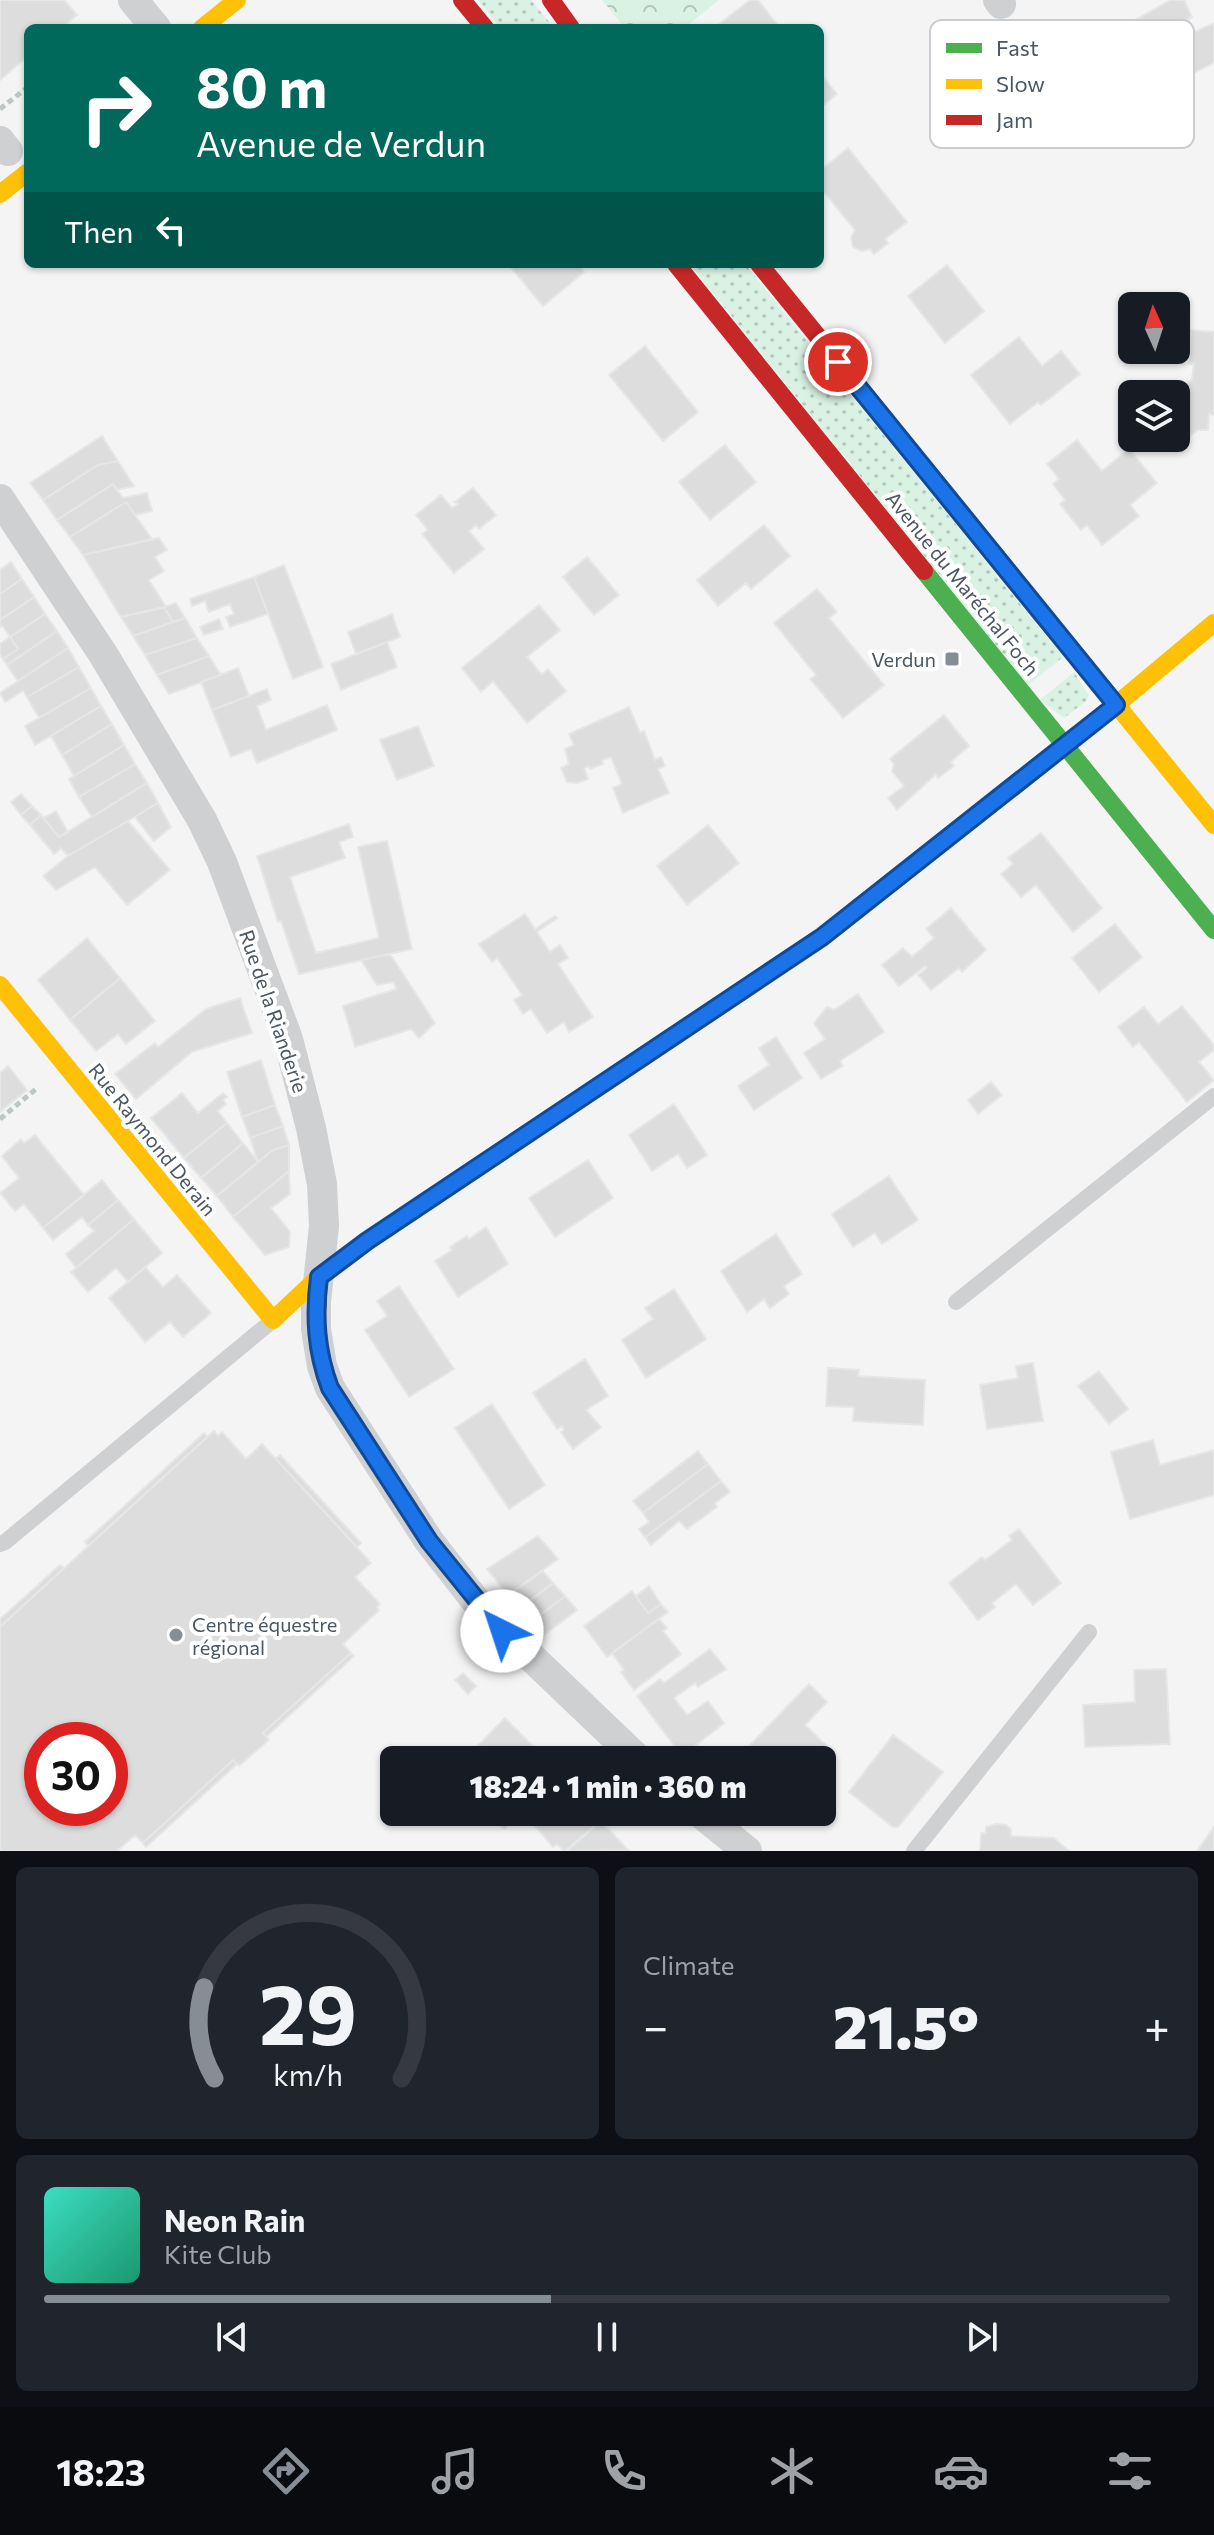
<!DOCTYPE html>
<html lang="en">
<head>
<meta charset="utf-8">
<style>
	:root { --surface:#171b24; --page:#20242c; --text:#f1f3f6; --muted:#9ea1a6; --line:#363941; --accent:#868d94 }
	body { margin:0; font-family:Commissioner,sans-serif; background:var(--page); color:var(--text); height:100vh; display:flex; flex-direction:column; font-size:30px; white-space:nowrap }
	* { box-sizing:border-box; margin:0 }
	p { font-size:26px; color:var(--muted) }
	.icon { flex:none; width:44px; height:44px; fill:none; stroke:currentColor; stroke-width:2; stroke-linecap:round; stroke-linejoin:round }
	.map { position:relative; height:1851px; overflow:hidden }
	.details { display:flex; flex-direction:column; gap:16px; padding:16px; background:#0d0f14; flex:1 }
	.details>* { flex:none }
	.top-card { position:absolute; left:24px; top:24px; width:800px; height:244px; border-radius:12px; box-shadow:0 2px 6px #0004; background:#00695c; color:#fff; overflow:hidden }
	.needle { width:52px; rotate:357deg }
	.controls { position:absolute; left:1118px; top:292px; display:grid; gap:16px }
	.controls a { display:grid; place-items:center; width:72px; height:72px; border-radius:12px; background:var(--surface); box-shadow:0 2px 6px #0004; font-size:40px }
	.speed { position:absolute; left:24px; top:1722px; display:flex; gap:16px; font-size:40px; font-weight:700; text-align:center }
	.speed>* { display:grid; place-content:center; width:104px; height:104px; border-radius:50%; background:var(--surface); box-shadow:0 2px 6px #0004; line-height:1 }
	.speed .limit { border:12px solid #d22; background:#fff; color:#111 }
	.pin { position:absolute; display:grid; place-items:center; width:68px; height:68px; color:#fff; margin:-34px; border:4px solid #fff; border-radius:50%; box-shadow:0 2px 8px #0007 }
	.me { position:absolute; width:88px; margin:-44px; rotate:319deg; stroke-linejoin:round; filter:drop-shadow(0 0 6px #0008) }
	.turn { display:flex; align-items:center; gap:28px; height:168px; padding:0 40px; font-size:36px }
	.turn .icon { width:104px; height:104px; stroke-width:2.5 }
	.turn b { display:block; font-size:56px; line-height:68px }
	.then { display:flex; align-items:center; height:76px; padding:0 40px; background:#0003; gap:16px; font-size:30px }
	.big { font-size:60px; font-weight:800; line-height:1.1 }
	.details .widget { flex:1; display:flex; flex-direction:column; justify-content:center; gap:12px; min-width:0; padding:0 28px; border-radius:12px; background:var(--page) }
	.details .dial { align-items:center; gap:0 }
	.dial svg { height:208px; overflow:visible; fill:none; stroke:var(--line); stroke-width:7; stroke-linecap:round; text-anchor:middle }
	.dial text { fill:var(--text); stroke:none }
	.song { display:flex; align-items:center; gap:24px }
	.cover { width:96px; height:96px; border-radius:12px; background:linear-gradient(135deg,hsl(170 70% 55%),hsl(160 70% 35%)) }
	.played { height:8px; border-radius:4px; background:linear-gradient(90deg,var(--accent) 45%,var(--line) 45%) }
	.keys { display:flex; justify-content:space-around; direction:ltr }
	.heat { display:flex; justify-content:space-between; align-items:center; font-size:44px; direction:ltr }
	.details .tiles { flex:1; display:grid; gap:16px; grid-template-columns:1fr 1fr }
	.widget:last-child { grid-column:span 2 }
	.trip { position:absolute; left:380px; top:1746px; width:456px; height:80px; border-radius:12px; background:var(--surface); box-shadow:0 2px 6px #0004; font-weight:800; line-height:80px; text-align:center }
	.tab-bar { display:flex; height:128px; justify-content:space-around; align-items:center; background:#090b0e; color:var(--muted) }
	.tab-bar .icon { width:56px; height:56px }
	.tab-bar .selected { color:var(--accent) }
	.tab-bar b { font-size:36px; color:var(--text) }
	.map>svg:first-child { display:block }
	.grass { fill:url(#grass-dots) }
	.park { fill:url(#park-crowns) }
	.building { fill:#ddddde; stroke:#e5e6e7; stroke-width:2; fill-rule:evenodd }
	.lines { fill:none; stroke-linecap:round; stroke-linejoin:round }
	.path { stroke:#bcc7c4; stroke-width:5; stroke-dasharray:6 4; stroke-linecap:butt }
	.lane { stroke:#ced0d2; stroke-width:16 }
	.street { stroke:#ced0d2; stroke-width:30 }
	.fast { stroke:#4caf50; stroke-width:18 }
	.slow { stroke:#ffc107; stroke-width:18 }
	.jam { stroke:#c62828; stroke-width:18 }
	.route-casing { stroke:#114b97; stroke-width:20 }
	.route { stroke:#1a73e8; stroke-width:14 }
	.poi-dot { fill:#868d94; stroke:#fff; stroke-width:3 }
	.labels { text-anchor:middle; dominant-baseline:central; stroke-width:8; stroke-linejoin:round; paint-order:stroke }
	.street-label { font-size:20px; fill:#4a5661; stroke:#fff }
	.poi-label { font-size:20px; fill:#4a5661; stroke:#fff; text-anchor:end }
	.key { fill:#fff; stroke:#c9ccd0; stroke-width:2 }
	.key-label { font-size:22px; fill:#4a5661 }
</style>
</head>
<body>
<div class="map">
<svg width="1214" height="1851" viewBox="0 0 1214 1851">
	<defs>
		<pattern id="grass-dots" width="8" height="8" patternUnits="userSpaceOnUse" patternTransform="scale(2)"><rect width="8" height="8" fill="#d9f2e3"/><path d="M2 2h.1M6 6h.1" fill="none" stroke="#b2c7bb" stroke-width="1.8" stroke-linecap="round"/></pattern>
		<pattern id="park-crowns" width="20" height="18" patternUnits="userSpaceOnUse" patternTransform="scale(2)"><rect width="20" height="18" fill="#d9f2e3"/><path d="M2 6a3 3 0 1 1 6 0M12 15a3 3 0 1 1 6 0" fill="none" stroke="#b2c7bb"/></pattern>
	</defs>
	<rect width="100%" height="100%" fill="#f4f4f4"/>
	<path class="grass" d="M478,0H531L554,28H500Z
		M690,264H745L1063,657L1028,685Z
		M1074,672L1089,696L1086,701L1064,718L1040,700Z"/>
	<path class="park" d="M602,0H719L684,28H625Z"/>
	<path class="building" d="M0,0H64L77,15L62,28H28V56L0,80Z
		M750,0H758L780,28H720L718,25Z
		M1171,0H1184L1192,17L1188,19L1195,32L1214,23V63L1172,84L1153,46L1137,54L1124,26Z
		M820,73L837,94L820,108Z
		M848,148L907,222L885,239L888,243L874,254L870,249L862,251L853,247L851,238L855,230L820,187V171Z
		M508,264H578L584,272L543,306Z
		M947,265L984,311L945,343L908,296Z
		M1191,330L1214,332V415L1209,414L1208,430H1198L1181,443L1176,437L1174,394L1192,379L1194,364H1189Z
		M1019,337L1042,366L1061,351L1080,374L1041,405L1038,402L1010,424L971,375Z
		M645,346L698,412L663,441L609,375Z
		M102,436L118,461L98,465L43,500L30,483Z
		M1077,440L1102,471L1129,449L1157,483L1130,505L1139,516L1102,545L1087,525L1081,530L1060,504L1065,500L1053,484L1059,479L1047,464Z
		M725,445L756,482L710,520L679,482Z
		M118,461L134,486L117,490L113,484L57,520L43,500L98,465Z
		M113,484L123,498L147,493L152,511L135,515L126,502L70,537L57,520Z
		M473,488L496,515L479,529L476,525L469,531L484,549L454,573L422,534L428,530L416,515L441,495L452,508L458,504L455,502Z
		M126,502L152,539L83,555L70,537Z
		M764,525L790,556L751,589L746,583L718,606L697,580Z
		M159,538L167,550L155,557L164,571L149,580L166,607L121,617L83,555Z
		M587,557L619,595L594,615L563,577Z
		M11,562L22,579L0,594V570Z
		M284,565L323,667L293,679L254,577Z
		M254,577L268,614L230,627L226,617L234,614L230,604L209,612L205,601L192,606L190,599Z
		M22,579L34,597L0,620V594Z
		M817,589L837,612L829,618L884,685L843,718L810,679L816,675L774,623Z
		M34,597L45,614L10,637L2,625L0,627V620Z
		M176,603L185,618L173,622L164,607Z
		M539,605L560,630L527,657L542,675L548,669L566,691L527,723L493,681L481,692L462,668Z
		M164,607L173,622L133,636L121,617Z
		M45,614L57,631L7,665L3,659L18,649L10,637Z
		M392,614L400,637L356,654L348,632Z
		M185,618L197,638L145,655L133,636Z
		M219,619L223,629L204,635L200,627Z
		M57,631L68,648L18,681L7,665Z
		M10,637L18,649L3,659L0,654V644Z
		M197,638L209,656L157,675L145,655Z
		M387,642L397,667L341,690L331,664Z
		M68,648L79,667L27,697L23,691L5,702L0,693Z
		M209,656L221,675L169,694L157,675Z
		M79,667L91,688L39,718L27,697Z
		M238,668L249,696L212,710L201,682Z
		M91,688L101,706L35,745L25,726Z
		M267,689L271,700L257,706L266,730L327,705L337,730L257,763L251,749L231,757L212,710Z
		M101,706L112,724L62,755L51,736Z
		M629,707L640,733L644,731L655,760L661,757L665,766L658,769L669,793L623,813L613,788L622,784L611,757L602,760L603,764L590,769L589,766L584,768L588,779L577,783L567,782L561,768L569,764L565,749L574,745L569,734Z
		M944,715L969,746L951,762L954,766L938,778L936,774L897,810L888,798L904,786L892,771L894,764L890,759Z
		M112,724L124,745L74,776L62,755Z
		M418,726L434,766L397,780L380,740Z
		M124,745L135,764L79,797L69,779Z
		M135,764L147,783L92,817L79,797Z
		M147,783L158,803L68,856L61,848L54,854L30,825L41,815L59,837Z
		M21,794L32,806L21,815L11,802Z
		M158,803L171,827L154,841L135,817Z
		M32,806L41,815L30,825L21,815Z
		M56,811L68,832L59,837L43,818Z
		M128,821L170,870L127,905L95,867L56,890L43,876L68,856Z
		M349,824L353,837L339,842L345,858L290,877L316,953L379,938L358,847L387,841L412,949L299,974L281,921L278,922L257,856Z
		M708,825L739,863L687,905L657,866Z
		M1041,833L1102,908L1073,932L1036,885L1021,897L1001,874L1013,864L1008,858Z
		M951,908L986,950L962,972L959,968L931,990L918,975L927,968L925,966L899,986L882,965L903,948L912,957L934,938L926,929Z
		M525,914L535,929L555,916L557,918L537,932L550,952L560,945L568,958L558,964L593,1017L569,1032L564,1022L547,1033L531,1009L523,1014L514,1000L522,995L497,958L492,962L479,944Z
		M1115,924L1142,957L1099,992L1072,958Z
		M87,938L120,978L70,1020L38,980Z
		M390,954L435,1023L419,1038L411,1029L355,1047L343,1006L396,989L394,982L377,985L361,960Z
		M120,978L155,1021L126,1044L118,1034L96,1051L70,1020Z
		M858,994L884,1032L840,1061L843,1066L821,1079L804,1053L825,1039L814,1023L827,1007L834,1010Z
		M240,998L252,1033L192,1052L136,1099L115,1074L155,1043L158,1047L206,1009Z
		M1182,1006L1214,1045V1050L1199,1062L1214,1080L1187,1102L1139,1042L1133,1047L1118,1027L1144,1007L1158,1024Z
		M776,1037L802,1078L754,1110L738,1086L769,1065L759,1048Z
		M261,1060L275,1105L242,1117L227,1072Z
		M8,1066L27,1090L0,1112V1073Z
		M991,1082L1002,1095L978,1114L968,1100Z
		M182,1093L198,1113L223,1093L227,1097L223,1100L226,1104L218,1111L227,1123L184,1158L151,1118Z
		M674,1104L707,1155L687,1168L678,1154L652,1171L629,1135Z
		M275,1105L283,1126L250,1138L242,1117Z
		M227,1123L243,1143L201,1178L184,1158Z
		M283,1126L289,1145L273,1150L258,1162L250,1138Z
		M35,1135L84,1195L43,1228L24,1204L15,1211L0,1193L19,1178L2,1156L21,1139L24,1143Z
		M243,1143L258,1162L217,1196L201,1178Z
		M289,1145V1171L233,1217L217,1196L273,1150Z
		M588,1160L613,1198L555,1237L529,1198Z
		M289,1171L290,1194L271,1208L290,1232L289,1247L265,1255L233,1217Z
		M889,1176L918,1220L882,1244L875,1233L853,1247L832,1214Z
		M102,1180L118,1200L88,1225L82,1217L53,1240L43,1228Z
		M118,1200L134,1219L76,1268L66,1254L94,1231L88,1225Z
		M134,1219L162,1253L128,1282L116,1268L88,1292L71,1272Z
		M486,1227L508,1264L458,1297L435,1261L452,1250L450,1247L467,1236L469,1239Z
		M776,1234L802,1274L784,1286L789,1294L770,1308L764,1299L747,1312L721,1271Z
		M145,1267L163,1287L177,1275L211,1313L183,1337L170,1322L145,1342L109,1298Z
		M399,1286L454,1369L409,1397L365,1330L387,1316L377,1301Z
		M674,1289L706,1339L646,1378L622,1340L653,1319L645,1308Z
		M585,1359L608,1396L586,1410L601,1427L573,1449L561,1432L564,1430L562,1426L557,1429L533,1393Z
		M1033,1363L1043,1421L987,1429L980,1385L1018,1378L1016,1366Z
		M828,1368L859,1370L858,1376L925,1380L923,1425L853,1421L854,1407L826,1406Z
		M1099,1371L1128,1409L1109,1424L1078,1386Z
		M492,1404L545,1485L509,1509L455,1428Z
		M214,1431L218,1436L222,1432L246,1459L262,1444L276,1459L371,1563L355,1577L380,1604L377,1607L379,1610L343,1644L351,1653L263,1733L269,1740L239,1766L233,1760L143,1843L135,1835L117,1851H0V1627ZM42,1740H110V1808H42Z
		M204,1433L207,1437L88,1546L85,1542Z
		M1153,1440L1160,1465L1214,1450V1495L1130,1519L1111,1452Z
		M698,1451L708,1464L643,1513L633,1501Z
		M280,1455L361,1543L357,1547L276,1459Z
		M708,1464L721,1481L645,1537L639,1529L649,1522L643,1513Z
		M721,1481L730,1492L715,1503L717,1507L687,1529L679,1521L651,1545L645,1537Z
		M1019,1529L1061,1583L1033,1605L1016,1584L992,1603L995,1607L978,1620L949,1583L982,1557L985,1560L1012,1540L1009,1536Z
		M538,1536L558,1559L508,1595L487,1569Z
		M60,1565L64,1568L0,1627V1619Z
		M543,1571L553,1583L520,1608L508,1595Z
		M553,1583L565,1596L532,1621L520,1608Z
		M649,1586L661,1604L648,1613L636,1596Z
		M632,1591L648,1613L661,1604L668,1612L607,1657L584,1626Z
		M565,1596L577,1610L544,1635L532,1621Z
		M659,1619L667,1628L663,1631L681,1654L634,1690L621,1672L624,1670L612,1653Z
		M710,1649L726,1669L698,1687L695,1683L674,1698L687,1715L708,1701L724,1723L682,1756L637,1696L660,1679L664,1683Z
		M351,1653L354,1656L266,1737L263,1733Z
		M1166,1669L1170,1744L1085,1747L1083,1705L1135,1702L1134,1670Z
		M463,1673L476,1686L468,1694L455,1680Z
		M809,1684L827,1702L805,1725L832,1751L822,1761L762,1760L748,1747Z
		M505,1718L539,1752L531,1760H464Z
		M893,1735L943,1772L898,1827H893L849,1792Z
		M233,1760L237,1764L146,1847L143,1843Z
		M489,1812H523L504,1829Z
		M523,1812H593L601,1821L564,1851L557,1844L553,1847Z
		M601,1821L628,1850L571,1851L569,1849Z
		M996,1824L1006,1825L1011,1829V1836L1054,1838L1069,1851H980L981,1833H986V1827Z
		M1214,1827V1851H1197Z"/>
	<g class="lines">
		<path class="path" d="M0,109L28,87
			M0,1119L36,1089"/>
		<path class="lane" d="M956,1302L1214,1096
			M0,1544L5,1542L272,1321
			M914,1851L1089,1632"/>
		<path class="street" d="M133,0L156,28
			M998,0L1001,4
			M0,141L8,151
			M0,499L103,654L202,820L222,862L288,1039L311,1128L322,1184L324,1226L316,1302V1329L322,1366L330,1388L429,1541L486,1614L639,1760
			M699,1812L747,1851"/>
		<path class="fast" d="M924,571L1214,930
			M452,1184L822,937L929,853"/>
		<path class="slow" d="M202,28L237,0
			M0,194L28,172
			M978,534L1214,825
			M929,853L1116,705L1214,623
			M0,985L273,1320L319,1277L367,1241L452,1184"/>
		<path class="jam" d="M462,0L485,28
			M551,0L571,28
			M676,264L924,571
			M759,264L978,534"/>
	</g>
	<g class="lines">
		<g class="route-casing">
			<path id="route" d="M502,1631L429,1541L330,1388C316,1351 314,1316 319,1277L367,1241L822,937L1116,705L838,362"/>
		</g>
		<use href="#route" class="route"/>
	</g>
	<g class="poi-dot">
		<rect x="944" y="651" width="16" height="16" rx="4"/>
		<circle cx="176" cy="1635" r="8"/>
	</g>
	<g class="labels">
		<g class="street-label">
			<text transform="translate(963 583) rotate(51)">Avenue du Maréchal Foch</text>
			<text transform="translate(274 1011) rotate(71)">Rue de la Rianderie</text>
			<text transform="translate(153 1139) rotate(51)">Rue Raymond Derain</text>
		</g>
		<g class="poi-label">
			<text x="936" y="659">Verdun</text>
			<text x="192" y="1624" text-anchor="start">Centre équestre<tspan x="192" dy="23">régional</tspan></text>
		</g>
	</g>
	<rect x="930" y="20" width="264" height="128" rx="12" class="key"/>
	<rect x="946" y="43" width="36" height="10" fill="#4caf50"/>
	<rect x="946" y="79" width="36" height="10" fill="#ffc107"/>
	<rect x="946" y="115" width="36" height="10" fill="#c62828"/>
	<g class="key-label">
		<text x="996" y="56">Fast</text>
		<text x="996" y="92">Slow</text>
		<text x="996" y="128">Jam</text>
	</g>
</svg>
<div class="controls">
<a><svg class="needle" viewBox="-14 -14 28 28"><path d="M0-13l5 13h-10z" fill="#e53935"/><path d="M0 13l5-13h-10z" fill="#9ea1a6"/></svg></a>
<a><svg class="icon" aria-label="layers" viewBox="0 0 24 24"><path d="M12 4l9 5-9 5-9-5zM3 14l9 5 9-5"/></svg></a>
</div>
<div class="speed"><div class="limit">30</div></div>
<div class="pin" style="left:838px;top:362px;background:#d93025"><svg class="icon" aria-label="arrive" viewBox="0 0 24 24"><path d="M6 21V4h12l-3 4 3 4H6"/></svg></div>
<svg class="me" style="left:502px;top:1631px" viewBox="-20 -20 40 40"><circle r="19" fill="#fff"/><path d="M0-13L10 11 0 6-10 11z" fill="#1a73e8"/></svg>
<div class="trip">18:24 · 1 min · 360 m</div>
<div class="top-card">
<div class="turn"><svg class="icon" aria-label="right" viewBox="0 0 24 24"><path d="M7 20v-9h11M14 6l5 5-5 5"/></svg><div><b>80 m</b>Avenue de Verdun</div></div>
<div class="then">Then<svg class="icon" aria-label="left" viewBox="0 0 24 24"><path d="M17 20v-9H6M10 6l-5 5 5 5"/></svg></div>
</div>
</div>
<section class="details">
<div class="tiles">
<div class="widget dial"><svg viewBox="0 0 100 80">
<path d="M14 69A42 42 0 1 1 86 69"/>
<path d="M14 69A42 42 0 0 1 10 34" stroke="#868d94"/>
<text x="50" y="56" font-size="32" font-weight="700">29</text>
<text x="50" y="72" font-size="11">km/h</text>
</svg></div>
<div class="widget"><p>Climate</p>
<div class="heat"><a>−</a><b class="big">21.5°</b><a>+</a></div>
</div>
<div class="widget">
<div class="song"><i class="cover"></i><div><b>Neon Rain</b><p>Kite Club</p></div></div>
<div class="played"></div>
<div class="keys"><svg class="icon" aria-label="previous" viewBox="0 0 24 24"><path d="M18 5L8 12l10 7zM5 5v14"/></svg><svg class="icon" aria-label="pause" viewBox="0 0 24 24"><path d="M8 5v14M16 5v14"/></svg><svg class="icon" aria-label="next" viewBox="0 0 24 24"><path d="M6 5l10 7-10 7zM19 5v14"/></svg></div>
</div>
</div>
</section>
<nav class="tab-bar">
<b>18:23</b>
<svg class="icon selected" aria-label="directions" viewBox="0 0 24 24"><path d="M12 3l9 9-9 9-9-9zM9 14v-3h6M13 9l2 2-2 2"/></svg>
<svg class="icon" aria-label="music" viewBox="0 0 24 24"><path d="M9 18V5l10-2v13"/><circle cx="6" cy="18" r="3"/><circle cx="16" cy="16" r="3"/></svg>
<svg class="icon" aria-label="phone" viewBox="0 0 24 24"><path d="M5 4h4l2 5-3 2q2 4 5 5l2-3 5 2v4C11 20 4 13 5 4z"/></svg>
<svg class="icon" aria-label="climate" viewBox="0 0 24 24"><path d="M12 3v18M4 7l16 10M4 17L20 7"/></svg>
<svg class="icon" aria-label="car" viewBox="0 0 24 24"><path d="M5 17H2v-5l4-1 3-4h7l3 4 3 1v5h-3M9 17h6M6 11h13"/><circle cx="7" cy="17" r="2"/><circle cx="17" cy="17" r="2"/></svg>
<svg class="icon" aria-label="filters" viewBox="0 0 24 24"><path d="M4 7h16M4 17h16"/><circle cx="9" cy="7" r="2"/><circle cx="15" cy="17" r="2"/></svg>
</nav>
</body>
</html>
